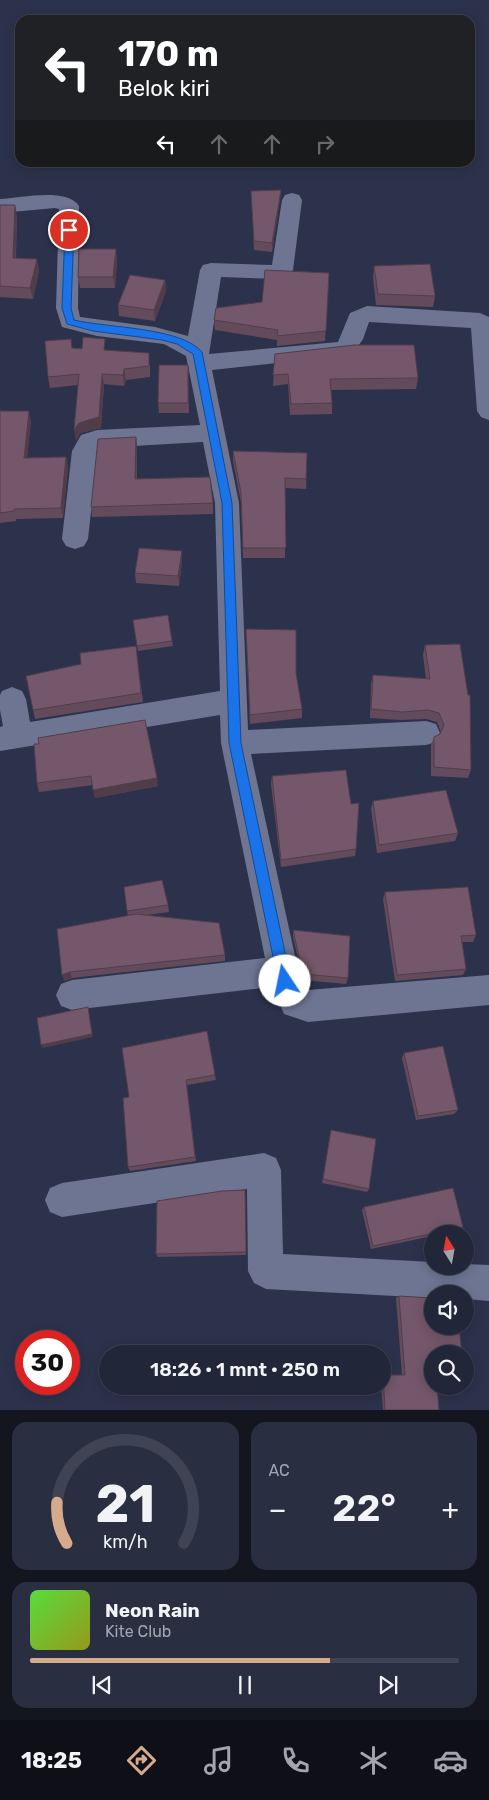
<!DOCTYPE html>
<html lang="id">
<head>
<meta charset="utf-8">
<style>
	:root { --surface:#222639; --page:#2a2e41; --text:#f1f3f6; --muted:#a2a5ae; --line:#3f4353; --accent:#d6ab8b }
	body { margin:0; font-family:Rubik,sans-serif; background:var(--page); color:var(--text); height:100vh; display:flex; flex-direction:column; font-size:19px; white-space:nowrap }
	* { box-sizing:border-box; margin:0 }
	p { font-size:16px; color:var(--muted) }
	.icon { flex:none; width:28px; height:28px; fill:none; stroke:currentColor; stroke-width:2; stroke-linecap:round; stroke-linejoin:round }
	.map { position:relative; height:1410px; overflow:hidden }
	.side { display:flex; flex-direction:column; gap:12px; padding:12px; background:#13151f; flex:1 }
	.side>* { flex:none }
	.top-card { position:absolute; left:15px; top:15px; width:460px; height:152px; border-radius:15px; box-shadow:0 2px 12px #0003,0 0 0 1px var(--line); background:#202124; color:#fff; overflow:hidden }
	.needle { width:32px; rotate:349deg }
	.buttons { position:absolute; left:424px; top:1225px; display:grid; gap:10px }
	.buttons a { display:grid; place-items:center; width:50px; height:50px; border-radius:50%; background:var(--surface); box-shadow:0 2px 12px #0003,0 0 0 1px var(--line); font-size:25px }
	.speed { position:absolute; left:15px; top:1330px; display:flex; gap:10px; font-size:25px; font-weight:700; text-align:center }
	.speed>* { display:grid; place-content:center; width:65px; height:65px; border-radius:50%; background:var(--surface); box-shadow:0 2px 12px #0003,0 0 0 1px var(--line); line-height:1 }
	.speed .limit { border:8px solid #d22; background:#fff; color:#111 }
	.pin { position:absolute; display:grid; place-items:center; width:42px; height:42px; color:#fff; margin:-21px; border:2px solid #fff; border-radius:50%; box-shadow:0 1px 5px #0007 }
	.me { position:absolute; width:55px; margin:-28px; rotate:349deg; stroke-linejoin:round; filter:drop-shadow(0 0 4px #0008) }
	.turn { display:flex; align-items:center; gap:18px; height:105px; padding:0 20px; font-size:22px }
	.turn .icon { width:65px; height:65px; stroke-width:2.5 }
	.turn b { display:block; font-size:35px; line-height:42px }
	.lanes { display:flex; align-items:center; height:48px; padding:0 20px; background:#0003; justify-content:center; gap:25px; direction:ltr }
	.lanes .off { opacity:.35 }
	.big { font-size:38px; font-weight:600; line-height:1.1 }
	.side .tile { flex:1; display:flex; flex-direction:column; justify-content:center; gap:8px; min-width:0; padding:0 18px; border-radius:15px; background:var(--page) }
	.side .dial { align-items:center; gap:0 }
	.dial svg { height:130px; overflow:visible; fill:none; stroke:var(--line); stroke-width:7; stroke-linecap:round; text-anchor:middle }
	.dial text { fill:var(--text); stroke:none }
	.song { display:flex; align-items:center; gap:15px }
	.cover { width:60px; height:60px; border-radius:8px; background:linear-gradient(135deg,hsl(110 70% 55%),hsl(60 70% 35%)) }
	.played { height:5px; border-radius:2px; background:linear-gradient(90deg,var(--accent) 70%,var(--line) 70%) }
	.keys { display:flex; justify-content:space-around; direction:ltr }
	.heat { display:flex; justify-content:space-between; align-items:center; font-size:28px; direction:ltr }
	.side .tiles { flex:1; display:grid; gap:12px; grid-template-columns:1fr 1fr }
	.tile:last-child { grid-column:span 2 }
	.trip { position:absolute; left:99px; top:1345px; width:292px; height:50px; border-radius:25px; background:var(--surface); box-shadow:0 2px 12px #0003,0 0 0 1px var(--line); font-weight:600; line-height:50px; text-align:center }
	.tabs { display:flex; height:80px; justify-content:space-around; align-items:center; background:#0e0f17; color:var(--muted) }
	.tabs .icon { width:35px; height:35px }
	.tabs .current { color:var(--accent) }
	.tabs b { font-size:22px; color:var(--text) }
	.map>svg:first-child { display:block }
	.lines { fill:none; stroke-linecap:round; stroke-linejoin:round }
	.minor { fill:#6e7593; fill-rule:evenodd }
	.wall { fill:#644b5b }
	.shaded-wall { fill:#513d4a }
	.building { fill:#74576a; stroke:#513d4a }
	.route { fill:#1a73e8; stroke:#114b97 }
</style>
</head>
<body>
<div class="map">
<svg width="489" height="1410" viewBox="0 0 489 1410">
	<rect width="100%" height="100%" fill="#2d324c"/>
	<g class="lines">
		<path class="minor" d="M292,193L299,195L302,200L293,270L290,275L277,279L221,277L209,354L338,342L350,313L367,306L480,313L489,317V420L481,417L477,411L471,328L369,322L363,339L352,355L212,370L239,503L248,730L426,721L436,724L440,733L436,742L426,745L251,754L300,979L305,990H308L489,975V1005L308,1022L284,1014L272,987L72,1010L61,1006L56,995L61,984L72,980L265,958L221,743L220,715L0,751V727L3,726L0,710V695L2,691L12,687L22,691L26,699L30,722L220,691L215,503L203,442L98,448L88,539L84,546L75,549L66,546L62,539L72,451L81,435L97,430L200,425L186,356L164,344L97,336L62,327L56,308L59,209L55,208L0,213V199C20,198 67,187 79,206L78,308L80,317L155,327L188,336L200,270L203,265L211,263L272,265L282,200L285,195Z
			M264,1153L276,1158L281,1170L283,1254L432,1262V1266H465V1264L489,1265V1301L465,1299V1294H432V1298L266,1289L254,1283L248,1271L247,1189L62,1217L50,1212L45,1200L50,1188L62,1183Z"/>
	</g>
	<path class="wall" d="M281,190L280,199L272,252L254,250L251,191Z
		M0,205L17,216L16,258L39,270L33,299L0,297Z
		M116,249L117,261L115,288H80L78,277Z
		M374,266L435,296L433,307L376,305L373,277Z
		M329,273L325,341L277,346V340L215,330L214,320L262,302Z
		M165,280L166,291L155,321L119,316L118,305Z
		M73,348L106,350L150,364V377L126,380L124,386L104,384L101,428L80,433L76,441L78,385L50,388L48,377Z
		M275,354L418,378L416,389L331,390L332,403V414L290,415L288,384L273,386Z
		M188,376L189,413H159L158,403Z
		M0,411L31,421L27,458L66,457L68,467L63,518L16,519V521L0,523Z
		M136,437L137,448V479L213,503V514L92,517L91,507Z
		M233,451L307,453L306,489L285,488V558H243L241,503L233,461Z
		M182,551V561L179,586L136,583L135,573Z
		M133,620L172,641L173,646L138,651Z
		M246,629L296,673L302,709V718L250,724Z
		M425,645L471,770L468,778L431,776V745L434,737L440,734L441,732L437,722L426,719L400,720L370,718L371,684L373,675L426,679L423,655Z
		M136,646L143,702L35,719L33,710L81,664Z
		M34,744L158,786L95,798L93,785L39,792L37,783Z
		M272,776L356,849L355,856L281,867L271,784Z
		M373,801L458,833L455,841L377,853L371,809Z
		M385,892L476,935L473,942H462L466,969L463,975L395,981L383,899Z
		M168,905L169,912L147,915L225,955V961L72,978L65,981L62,975L128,916L127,911Z
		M293,930L348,978L346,984L303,980L293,937Z
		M122,1048L215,1075L216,1080L187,1085L196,1161L130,1171L128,1167L129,1097Z
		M404,1053L458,1110L454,1114L416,1120L402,1058Z
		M331,1130L369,1189L367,1192L322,1183Z
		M245,1190L246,1255L158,1257L156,1254Z
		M364,1207L463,1227L460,1230L442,1234H432V1236L371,1249L362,1210Z
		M399,1296L432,1354L439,1410H383L381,1386H382V1376L402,1375L396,1298Z"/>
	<path class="shaded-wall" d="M281,190L280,199L272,252V243Z
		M15,205L17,216L15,269L13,258Z
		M116,249L117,261L115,288L113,277Z
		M37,259L39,270L33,299L30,288Z
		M165,280L166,291L155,321L154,310Z
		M124,369L126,380L124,386L123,375Z
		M102,374L104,384L101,428L80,433L76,441L74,430Z
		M29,411L31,421L26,468L24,458Z
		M136,437L137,448L136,489L135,479Z
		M66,457L68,467L63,518L61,508Z
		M182,551V561L179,586L178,576Z
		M157,778L158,786L95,798L93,790Z
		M70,972L72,978L65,981L62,975Z
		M88,1007L89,1010L93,1037L43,1048L41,1045Z"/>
	<path class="building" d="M281,190L272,243L254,241L251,191Z
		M0,205H15L13,258L37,259L30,288L0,286Z
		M79,249H116L113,277H78Z
		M430,264L435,296L378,294L374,266Z
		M265,270L329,273L326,331L277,336L278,330L214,320L216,308L262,302Z
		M130,275L165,280L154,310L118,305Z
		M83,337L105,339L104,350L149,353V366L124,369L123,375L102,374L99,417L79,423L74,430L79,374L48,377L45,341L71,339L72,348L82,349Z
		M354,345H414L418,378L330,379L332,403L291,404L288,374L273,375L275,354Z
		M159,365H188V403H158Z
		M0,411H29L24,458L66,457L61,508L14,509V511L0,513Z
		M136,437L135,479L210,477L213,503L91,507L98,439Z
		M233,451L307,453L306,479L285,478L286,548H243L241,493Z
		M139,548L182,551L178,576L135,573Z
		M168,615L172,641L137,646L133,620Z
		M246,629L296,630V673L302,709L250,715Z
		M460,644L468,695H470L471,770L434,767V737L440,734L444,725L439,713L428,710L402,712L371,709L373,675L430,679L425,645Z
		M136,646L141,693L33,710L26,676L81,664L80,653Z
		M145,720L157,778L93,790L91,776L37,783L34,744H39L38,738Z
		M346,770L351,804L359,803L356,849L281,860L272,776Z
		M446,790L458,833L379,845L373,801Z
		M162,880L168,905L127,911L124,887Z
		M468,887L476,935L461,936L466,969L397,975L385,892Z
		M136,914L219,923L225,955L70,972L62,975L57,929Z
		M293,930L350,936L348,978L303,974Z
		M88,1007L92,1034L41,1045L37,1018Z
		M207,1031L215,1075L186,1080L195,1157L128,1167L123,1098L129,1097L122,1048Z
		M443,1046L458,1110L418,1116L404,1053Z
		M331,1130L376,1139L369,1189L323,1179Z
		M453,1188L463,1227L373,1246L364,1207Z
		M245,1190L246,1252L156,1254L157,1201L222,1191Z
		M399,1296L432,1298V1326H459L462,1354H432V1386H437L439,1410H385L383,1375H405Z"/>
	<path class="route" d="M69,228L74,230L71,308L74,320C107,328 181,327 202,352L232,503L241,743L291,981L289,985L285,987L280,985L278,981L229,743L222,503L193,354L177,344L162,340L93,331L67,324L62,308L65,230Z"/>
</svg>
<div class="buttons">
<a><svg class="needle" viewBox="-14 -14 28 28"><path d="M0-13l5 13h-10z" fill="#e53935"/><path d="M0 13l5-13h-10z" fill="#a2a5ae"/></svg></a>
<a><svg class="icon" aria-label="sound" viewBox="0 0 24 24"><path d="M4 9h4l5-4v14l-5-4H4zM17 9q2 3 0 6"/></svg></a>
<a><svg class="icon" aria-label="search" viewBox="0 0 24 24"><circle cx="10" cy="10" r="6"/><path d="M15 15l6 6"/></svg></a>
</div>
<div class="speed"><div class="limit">30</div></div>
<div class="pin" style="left:69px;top:230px;background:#d93025"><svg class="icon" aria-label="arrive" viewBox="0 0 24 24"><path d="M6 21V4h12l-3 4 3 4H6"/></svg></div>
<svg class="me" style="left:285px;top:981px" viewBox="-20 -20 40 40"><circle r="19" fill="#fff"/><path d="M0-13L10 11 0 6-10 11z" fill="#1a73e8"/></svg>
<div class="trip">18:26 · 1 mnt · 250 m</div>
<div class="top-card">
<div class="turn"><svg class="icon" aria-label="left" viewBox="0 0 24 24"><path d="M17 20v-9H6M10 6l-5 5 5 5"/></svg><div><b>170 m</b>Belok kiri</div></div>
<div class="lanes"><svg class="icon" aria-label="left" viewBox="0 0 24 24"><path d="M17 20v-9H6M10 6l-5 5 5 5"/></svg><svg class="icon off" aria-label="ahead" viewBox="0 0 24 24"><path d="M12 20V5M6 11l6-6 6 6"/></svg><svg class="icon off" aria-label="ahead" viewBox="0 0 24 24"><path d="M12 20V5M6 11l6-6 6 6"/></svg><svg class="icon off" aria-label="right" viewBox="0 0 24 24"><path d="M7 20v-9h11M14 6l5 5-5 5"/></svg></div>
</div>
</div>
<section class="side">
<div class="tiles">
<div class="tile dial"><svg viewBox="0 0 100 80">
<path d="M14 69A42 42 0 1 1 86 69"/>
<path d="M14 69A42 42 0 0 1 8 44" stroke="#d6ab8b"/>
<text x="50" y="56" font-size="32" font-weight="700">21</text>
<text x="50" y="72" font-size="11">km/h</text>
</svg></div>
<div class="tile"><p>AC</p>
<div class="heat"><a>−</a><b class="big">22°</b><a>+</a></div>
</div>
<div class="tile">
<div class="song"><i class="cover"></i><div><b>Neon Rain</b><p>Kite Club</p></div></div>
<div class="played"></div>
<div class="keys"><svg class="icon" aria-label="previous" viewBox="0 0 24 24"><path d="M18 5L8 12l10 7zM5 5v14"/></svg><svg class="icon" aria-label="pause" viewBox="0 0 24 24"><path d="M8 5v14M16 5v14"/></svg><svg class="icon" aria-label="next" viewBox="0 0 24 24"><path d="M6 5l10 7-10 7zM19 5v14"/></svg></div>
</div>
</div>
</section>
<nav class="tabs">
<b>18:25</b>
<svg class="icon current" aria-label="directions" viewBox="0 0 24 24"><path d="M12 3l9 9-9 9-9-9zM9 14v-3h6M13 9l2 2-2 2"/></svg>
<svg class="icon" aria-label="music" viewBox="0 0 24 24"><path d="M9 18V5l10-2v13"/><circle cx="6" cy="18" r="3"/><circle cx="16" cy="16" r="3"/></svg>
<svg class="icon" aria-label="phone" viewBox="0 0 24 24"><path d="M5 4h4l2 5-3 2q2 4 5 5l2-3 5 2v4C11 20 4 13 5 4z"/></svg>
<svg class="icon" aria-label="climate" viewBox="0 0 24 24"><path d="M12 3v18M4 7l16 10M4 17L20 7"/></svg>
<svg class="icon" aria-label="car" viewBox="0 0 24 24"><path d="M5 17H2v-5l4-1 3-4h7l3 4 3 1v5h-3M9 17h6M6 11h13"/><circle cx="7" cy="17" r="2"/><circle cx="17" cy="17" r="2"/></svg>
</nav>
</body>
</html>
